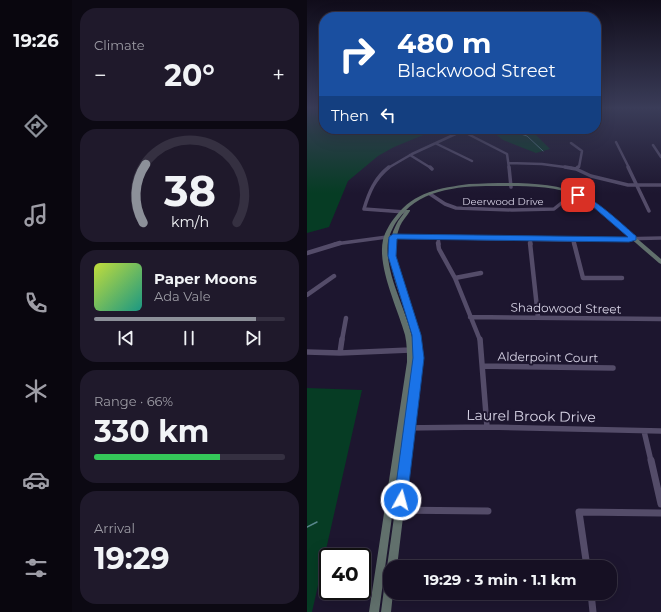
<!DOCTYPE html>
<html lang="en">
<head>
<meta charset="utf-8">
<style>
	:root { --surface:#161023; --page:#1f192b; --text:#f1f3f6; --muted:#9e9da6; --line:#353041; --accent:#8c9099 }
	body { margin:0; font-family:Montserrat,sans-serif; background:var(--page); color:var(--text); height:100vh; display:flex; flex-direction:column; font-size:15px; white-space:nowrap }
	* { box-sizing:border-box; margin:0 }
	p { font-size:13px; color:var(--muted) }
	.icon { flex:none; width:22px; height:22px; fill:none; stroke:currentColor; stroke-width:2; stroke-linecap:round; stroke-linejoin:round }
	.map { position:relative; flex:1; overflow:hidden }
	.sheet { display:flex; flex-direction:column; gap:8px; padding:8px; background:#0c0913; width:235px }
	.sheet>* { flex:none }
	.top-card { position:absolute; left:12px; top:12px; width:282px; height:122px; border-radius:16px; box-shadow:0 4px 16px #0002,0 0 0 1px var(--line); background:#1a4fa0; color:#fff; overflow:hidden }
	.speed { position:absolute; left:12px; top:548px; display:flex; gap:8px; font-size:20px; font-weight:700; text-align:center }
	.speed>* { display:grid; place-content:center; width:52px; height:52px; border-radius:50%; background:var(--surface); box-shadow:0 4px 16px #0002,0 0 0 1px var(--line); line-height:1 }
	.speed .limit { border:2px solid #111; border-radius:6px; background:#fff; color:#111 }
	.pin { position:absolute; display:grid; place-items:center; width:34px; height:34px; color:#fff; margin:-17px; border-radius:8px; box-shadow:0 2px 6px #0006 }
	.me { position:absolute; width:44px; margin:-22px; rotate:7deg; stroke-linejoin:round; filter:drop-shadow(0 0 3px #0008) }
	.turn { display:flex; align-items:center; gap:14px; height:84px; padding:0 12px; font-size:18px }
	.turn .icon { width:52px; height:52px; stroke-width:2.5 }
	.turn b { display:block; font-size:28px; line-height:34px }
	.then { display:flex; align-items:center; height:38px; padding:0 12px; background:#0003; gap:8px; font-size:15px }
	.big { font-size:30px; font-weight:700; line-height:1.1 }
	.sheet .widget { flex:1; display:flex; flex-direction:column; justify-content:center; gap:6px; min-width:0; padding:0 14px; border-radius:16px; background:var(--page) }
	.sheet .dial { align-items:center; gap:0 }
	.dial svg { height:104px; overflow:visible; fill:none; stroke:var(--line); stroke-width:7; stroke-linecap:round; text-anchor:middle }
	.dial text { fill:var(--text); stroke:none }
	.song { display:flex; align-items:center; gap:12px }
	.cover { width:48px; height:48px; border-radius:6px; background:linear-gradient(135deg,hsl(70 70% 55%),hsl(170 70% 35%)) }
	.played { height:4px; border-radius:2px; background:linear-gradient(90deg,var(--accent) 85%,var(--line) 85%) }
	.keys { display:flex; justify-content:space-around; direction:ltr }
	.heat { display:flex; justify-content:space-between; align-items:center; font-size:22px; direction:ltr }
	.charge { height:6px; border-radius:3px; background:linear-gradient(90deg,#34c759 66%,var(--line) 0) }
	.trip { position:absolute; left:76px; top:560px; width:234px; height:40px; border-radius:16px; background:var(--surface); box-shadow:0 4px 16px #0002,0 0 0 1px var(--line); font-weight:700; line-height:40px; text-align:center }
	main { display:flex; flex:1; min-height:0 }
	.tabs { display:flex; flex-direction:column; width:72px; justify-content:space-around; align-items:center; background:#09060e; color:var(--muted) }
	.tabs .icon { width:28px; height:28px }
	.tabs .selected { color:var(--accent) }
	.tabs b { font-size:18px; color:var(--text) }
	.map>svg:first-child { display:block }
	.green { fill:#063c24 }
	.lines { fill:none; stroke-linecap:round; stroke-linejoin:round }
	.stream-far1 { stroke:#58868c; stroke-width:1 }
	.stream { stroke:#58868c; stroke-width:1.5 }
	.street-far4 { stroke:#544c69; stroke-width:2.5 }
	.street-far3 { stroke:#544c69; stroke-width:3.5 }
	.street-far2 { stroke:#544c69; stroke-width:4.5 }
	.street-far1 { stroke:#544c69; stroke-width:5.5 }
	.street { stroke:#544c69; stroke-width:7 }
	.secondary { fill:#61706c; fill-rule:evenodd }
	.route { fill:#1a73e8; stroke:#114b97 }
	.labels { text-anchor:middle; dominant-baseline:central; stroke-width:4; stroke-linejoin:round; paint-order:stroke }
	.far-street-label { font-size:10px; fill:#d9d5e7; stroke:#1d162f }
	.street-label { font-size:12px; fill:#d9d5e7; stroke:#1d162f }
	.near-street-label { font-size:14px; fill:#d9d5e7; stroke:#1d162f }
</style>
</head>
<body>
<main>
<nav class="tabs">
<b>19:26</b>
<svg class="icon selected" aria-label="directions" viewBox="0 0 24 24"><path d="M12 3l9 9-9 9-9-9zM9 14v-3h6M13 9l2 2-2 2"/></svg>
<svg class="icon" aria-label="music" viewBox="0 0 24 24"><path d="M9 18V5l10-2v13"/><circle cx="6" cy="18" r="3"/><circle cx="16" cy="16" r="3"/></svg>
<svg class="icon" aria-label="phone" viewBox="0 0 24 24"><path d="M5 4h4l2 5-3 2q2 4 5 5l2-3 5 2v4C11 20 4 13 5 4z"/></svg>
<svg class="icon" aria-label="climate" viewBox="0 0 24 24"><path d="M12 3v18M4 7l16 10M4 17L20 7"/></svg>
<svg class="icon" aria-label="car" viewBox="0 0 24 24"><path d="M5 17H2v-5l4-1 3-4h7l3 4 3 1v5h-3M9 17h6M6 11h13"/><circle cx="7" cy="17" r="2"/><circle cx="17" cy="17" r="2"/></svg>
<svg class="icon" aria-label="filters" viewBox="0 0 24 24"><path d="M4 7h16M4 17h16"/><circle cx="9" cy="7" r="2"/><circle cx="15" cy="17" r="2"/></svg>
</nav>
<section class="sheet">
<div class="widget"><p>Climate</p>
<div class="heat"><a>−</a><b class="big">20°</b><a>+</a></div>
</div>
<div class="widget dial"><svg viewBox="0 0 100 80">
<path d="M14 69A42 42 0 1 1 86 69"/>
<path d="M14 69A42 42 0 0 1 16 24" stroke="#8c9099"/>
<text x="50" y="56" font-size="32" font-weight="700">38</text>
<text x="50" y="72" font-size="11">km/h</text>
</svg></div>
<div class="widget">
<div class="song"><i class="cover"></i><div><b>Paper Moons</b><p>Ada Vale</p></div></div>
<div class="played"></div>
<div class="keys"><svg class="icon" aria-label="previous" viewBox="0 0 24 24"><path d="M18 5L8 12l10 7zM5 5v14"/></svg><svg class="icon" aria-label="pause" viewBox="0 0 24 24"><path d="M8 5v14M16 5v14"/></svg><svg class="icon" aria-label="next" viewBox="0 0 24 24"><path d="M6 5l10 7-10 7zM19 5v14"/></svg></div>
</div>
<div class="widget"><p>Range · 66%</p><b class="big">330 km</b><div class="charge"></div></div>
<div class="widget"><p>Arrival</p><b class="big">19:29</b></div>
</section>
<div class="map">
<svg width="354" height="612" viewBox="0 0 354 612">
	<rect width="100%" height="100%" fill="#1d162f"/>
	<path class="green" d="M0,108H17V129H131L87,147L71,156L41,181L22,227L0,233Z
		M182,129H216L227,133L243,149L229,153L196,140Z
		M0,388L55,390L5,612H0Z"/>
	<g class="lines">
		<path class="stream-far1" d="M198,129L220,136L236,151"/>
		<path class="stream" d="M0,527L10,522"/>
		<path class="street-far4" d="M309,142L322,168
			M264,143L275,151L272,167L270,168
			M130,144L165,161
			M346,145L354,157
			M103,155L124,168
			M202,163L235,164L265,168
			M81,168L105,154L155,131L200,154L202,168"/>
		<path class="street-far3" d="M82,167C68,178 62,192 57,209L98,212
			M123,167L125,169
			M202,167L204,187
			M258,167L269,169L284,176L321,185H354
			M321,167L342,211
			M269,169L271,167
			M123,194L138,204L149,208L205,210L247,209L267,193
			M131,238L132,244
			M223,239L224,244
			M266,240L267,244
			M28,244L80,237L266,240L354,238"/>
		<path class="street-far2" d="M131,243L132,249L148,278L173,340
			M223,243L231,317
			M267,243L276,278H315
			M0,253L33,243
			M148,278L174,273
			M0,295L27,276
			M163,317L354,319
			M35,340L39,318"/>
		<path class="street-far1" d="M173,339L180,427
			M0,352L33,353L103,350L110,347
			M33,353L35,339
			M176,366L306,368
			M94,428L180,427L354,431
			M337,431L344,461"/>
		<path class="street" d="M344,460L354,504
			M82,510L181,511
			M280,567L272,512L354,513
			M284,593L286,612"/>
		<path class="secondary" d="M162,184C198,183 243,180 276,195C290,202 301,213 312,223C326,235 340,247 354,259V264L352,263C338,251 323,238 309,225C298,215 287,204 273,197C250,186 224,186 199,186C162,186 117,185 93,217C87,224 83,233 81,241C77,274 100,310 106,341C107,348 106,355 106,362L72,612H62L100,362C100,353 100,344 98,335C91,309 70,267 76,240C78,232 83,223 89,216C107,192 133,188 162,184Z
			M99,210H103V211C100,216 95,221 93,226C78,263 104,302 113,337C115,347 114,358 114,368L90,567H83V571L82,570L80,567L108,368C108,358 109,347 106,337C99,303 71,259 89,225C91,220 96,215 99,210Z
			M83,576V593H86L84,612H74L78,581L80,578Z"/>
	</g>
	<linearGradient id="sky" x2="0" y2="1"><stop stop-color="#100c1a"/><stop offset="0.56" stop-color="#3a3c58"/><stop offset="1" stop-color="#3a3c58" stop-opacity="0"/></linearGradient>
	<rect width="354" height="193" fill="url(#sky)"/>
	<path class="route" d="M269,194C282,192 318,227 329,236V240L322,242L90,239L89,256L114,335L117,358L100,500L98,504L94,506L89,504L87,500L106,358L105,335L81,256L82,237L86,234L321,237L284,205L269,197Z"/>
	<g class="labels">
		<g class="far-street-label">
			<text x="196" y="201">Deerwood Drive</text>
		</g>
		<g class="street-label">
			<text transform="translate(259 308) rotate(1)">Shadowood Street</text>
			<text transform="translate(241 357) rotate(1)">Alderpoint Court</text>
		</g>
		<g class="near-street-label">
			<text transform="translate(224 416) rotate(1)">Laurel Brook Drive</text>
		</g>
	</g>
</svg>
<div class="speed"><div class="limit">40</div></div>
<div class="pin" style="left:271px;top:195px;background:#d93025"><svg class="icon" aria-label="arrive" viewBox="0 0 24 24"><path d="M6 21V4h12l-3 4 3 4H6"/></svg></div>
<svg class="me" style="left:94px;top:500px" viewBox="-20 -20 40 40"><circle r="17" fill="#1a73e8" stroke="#fff" stroke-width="3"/><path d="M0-11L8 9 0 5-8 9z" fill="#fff"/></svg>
<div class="trip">19:29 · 3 min · 1.1 km</div>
<div class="top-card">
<div class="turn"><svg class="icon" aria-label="right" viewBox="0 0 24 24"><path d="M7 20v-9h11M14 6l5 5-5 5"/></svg><div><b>480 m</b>Blackwood Street</div></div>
<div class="then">Then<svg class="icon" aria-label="left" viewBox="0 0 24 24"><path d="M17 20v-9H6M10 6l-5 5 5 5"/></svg></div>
</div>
</div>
</main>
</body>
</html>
